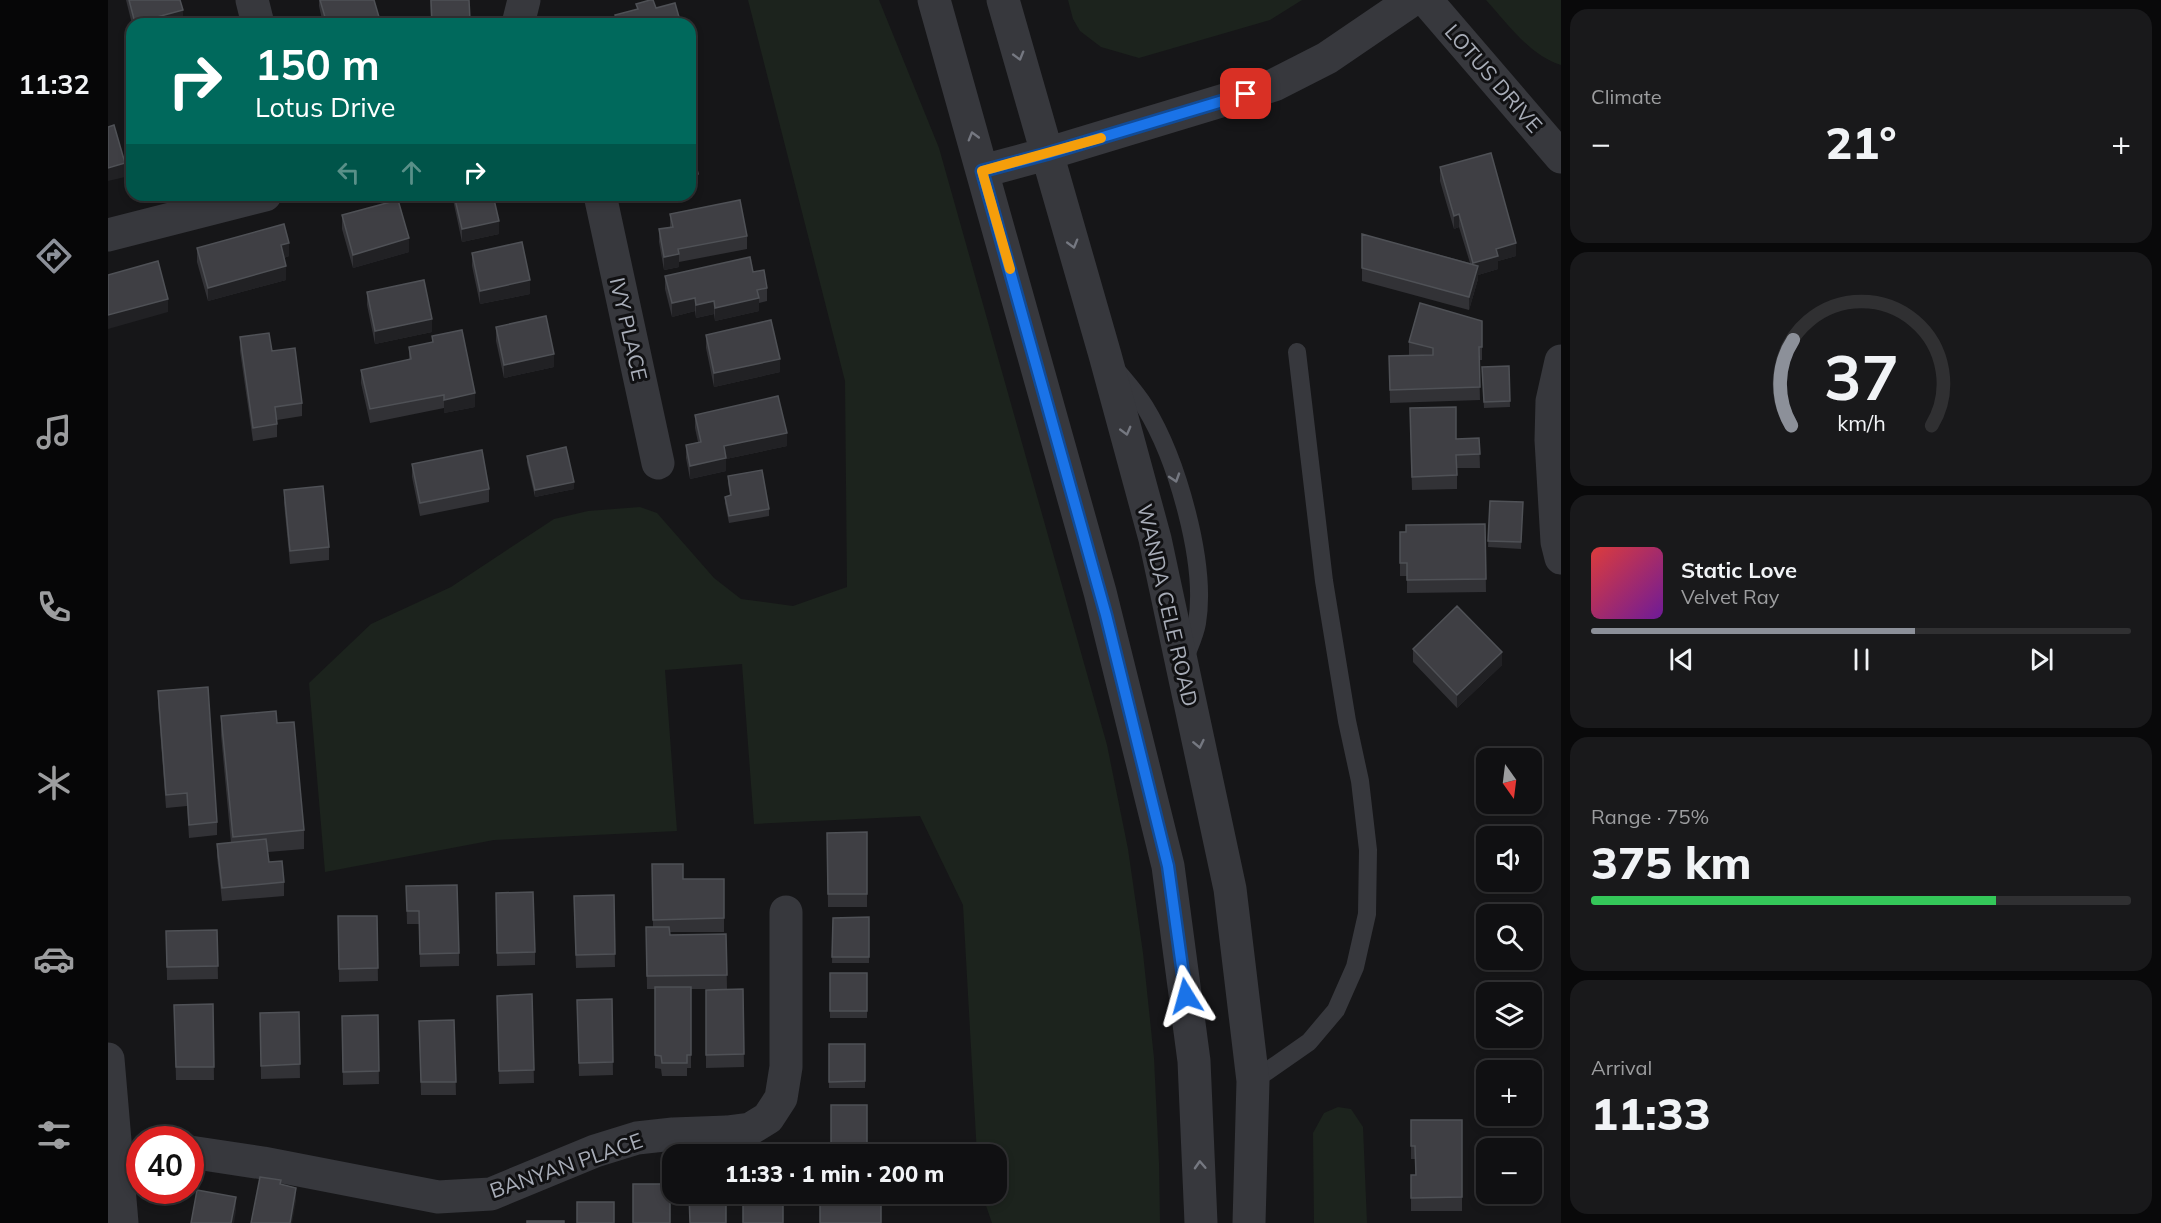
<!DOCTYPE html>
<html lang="en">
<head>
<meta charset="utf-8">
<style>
	:root { --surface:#101012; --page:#19191b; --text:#f1f3f6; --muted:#9c9d9f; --line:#303032; --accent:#8c9099 }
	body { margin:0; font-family:Mulish,sans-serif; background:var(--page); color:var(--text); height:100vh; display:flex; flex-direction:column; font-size:22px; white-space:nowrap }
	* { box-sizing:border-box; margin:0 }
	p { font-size:20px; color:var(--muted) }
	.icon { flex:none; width:33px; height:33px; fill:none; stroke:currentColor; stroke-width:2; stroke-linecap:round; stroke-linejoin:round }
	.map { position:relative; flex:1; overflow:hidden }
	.side { display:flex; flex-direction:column; gap:9px; padding:9px; background:#09090a; width:600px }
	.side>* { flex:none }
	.top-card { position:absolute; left:18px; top:18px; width:570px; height:183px; border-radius:18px; box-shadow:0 3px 9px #0003,0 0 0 2px var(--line); background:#00695c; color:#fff; overflow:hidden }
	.needle { width:39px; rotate:166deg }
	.fabs { position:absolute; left:1368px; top:748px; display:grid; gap:12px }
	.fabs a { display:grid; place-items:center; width:66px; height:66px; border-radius:12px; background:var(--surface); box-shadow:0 3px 9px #0003,0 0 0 2px var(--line); font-size:30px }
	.speed { position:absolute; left:18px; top:1126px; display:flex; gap:12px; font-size:30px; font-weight:700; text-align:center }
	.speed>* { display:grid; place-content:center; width:78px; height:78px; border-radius:50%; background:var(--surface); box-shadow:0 3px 9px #0003,0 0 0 2px var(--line); line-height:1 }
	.speed .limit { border:9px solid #d22; background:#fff; color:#111 }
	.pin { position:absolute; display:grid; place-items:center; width:51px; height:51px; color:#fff; margin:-26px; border-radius:12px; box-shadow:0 3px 9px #0006 }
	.me { position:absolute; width:66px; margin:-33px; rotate:352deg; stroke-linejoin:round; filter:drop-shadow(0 0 4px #0008) }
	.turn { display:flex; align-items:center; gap:21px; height:126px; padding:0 30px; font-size:27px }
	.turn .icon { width:78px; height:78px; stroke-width:2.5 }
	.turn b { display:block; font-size:42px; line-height:51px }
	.lanes { display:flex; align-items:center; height:57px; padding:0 30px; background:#0003; justify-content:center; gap:30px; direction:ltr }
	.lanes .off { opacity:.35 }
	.big { font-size:45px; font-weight:800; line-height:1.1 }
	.side .card { flex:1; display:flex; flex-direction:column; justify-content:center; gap:9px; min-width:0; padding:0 21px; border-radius:18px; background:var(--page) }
	.side .dial { align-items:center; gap:0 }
	.dial svg { height:156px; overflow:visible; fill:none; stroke:var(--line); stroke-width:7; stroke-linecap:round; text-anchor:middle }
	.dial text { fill:var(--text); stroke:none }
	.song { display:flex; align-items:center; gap:18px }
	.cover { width:72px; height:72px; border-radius:9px; background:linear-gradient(135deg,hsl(0 70% 55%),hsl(280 70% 35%)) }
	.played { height:6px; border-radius:3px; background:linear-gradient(90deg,var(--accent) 60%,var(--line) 60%) }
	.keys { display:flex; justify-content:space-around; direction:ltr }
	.heat { display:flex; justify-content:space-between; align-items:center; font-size:33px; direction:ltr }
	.charge { height:9px; border-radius:4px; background:linear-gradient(90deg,#34c759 75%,var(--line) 0) }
	.trip { position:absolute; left:554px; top:1144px; width:345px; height:60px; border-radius:18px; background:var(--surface); box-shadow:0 3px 9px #0003,0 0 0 2px var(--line); font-weight:800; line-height:60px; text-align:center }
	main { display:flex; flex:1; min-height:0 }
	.tabs { display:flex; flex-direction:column; width:108px; justify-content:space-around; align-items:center; background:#060607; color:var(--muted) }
	.tabs .icon { width:42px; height:42px }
	.tabs .current { color:var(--accent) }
	.tabs b { font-size:27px; color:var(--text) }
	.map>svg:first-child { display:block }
	.green { fill:#1c231d }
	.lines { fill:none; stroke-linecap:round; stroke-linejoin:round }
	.service { stroke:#37383d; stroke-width:18 }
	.minor { stroke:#37383d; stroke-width:33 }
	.tertiary { stroke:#37383d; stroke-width:33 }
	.wall { fill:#323236 }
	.shaded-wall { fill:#212124 }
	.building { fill:#3f3f44; stroke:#4f5156; stroke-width:1.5 }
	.oneway { stroke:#757881 }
	.route-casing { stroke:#114b97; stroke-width:15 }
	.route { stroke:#1a73e8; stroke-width:10 }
	.slow { stroke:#f59e0b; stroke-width:10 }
	.labels { text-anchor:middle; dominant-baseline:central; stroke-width:6; stroke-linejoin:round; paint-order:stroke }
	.street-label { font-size:21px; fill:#a8adb8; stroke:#111113 }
</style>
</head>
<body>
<main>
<nav class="tabs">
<b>11:32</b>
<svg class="icon current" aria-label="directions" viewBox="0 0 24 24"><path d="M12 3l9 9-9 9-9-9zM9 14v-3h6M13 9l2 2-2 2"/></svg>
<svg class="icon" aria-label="music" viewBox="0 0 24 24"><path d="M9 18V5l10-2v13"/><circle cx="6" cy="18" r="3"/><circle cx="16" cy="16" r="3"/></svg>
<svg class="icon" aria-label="phone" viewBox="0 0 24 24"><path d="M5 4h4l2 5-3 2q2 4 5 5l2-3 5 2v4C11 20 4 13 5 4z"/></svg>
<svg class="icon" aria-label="climate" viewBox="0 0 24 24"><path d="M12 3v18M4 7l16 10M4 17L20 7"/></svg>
<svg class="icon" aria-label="car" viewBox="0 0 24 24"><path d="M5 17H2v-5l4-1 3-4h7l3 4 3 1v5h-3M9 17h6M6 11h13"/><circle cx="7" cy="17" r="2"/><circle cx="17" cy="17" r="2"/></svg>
<svg class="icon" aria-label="filters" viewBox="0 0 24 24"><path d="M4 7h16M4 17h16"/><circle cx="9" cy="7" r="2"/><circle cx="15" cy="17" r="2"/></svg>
</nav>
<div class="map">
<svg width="1453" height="1223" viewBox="0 0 1453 1223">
	<rect width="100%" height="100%" fill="#161618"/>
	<path class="green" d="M640,0H771L831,148L999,745L1020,849L1035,953L1046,1058L1051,1163L1052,1223H884L874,1194H888V1155H869L855,905L812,816L646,824L634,664L557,670L569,831L386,840L217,872L201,683L263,624L343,587L446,519L480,511L532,507L549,513L606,578L633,599L685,606L739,587L737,381Z
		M960,0H1194L1162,20L1031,58L993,47L972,31L965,19Z
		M1378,0H1453V65C1422,56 1399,23 1378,0Z
		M1230,1107L1243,1109L1255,1127L1259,1223H1206L1205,1133L1216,1113Z"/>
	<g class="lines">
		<path class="service" d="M1009,371C1019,383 1029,394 1037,407C1069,459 1099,563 1089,623C1087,635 1081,647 1077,658
			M1145,1081L1201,1042L1228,1010L1247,967L1259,914L1260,850L1252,781L1239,721L1216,581L1189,352"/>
		<path class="minor" d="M144,0L150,24
			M410,24L416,0
			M492,195L550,463
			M0,235L157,195
			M1453,361L1444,401L1443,440L1449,542L1453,558
			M0,1059L14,1223
			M82,1152L155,1163L330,1197L383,1194L487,1151L529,1138L565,1134L619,1132L642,1129L660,1118L673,1098L678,1067V912"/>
		<path class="tertiary" d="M826,0L992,592L1060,866L1086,1061L1093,1223
			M895,0L997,355L1047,539L1122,889L1145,1081L1141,1223
			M1318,0L1453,157
			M875,171L938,154L1166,85L1219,58L1304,0"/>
	</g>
	<path class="wall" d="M18,0H72L75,23L24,24Z
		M211,0H266L271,24H215L211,6Z
		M322,0H361L362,24H323Z
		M582,138L590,174V181L582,182Z
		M1332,167L1408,256L1390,261V269L1370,275V279L1361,310L1254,281V234L1362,263L1351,227L1346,229L1332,181Z
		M344,195H385L391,234L354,242Z
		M562,214L639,236V249L571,262V267L556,270L551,242V229L562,227Z
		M234,215L301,252L245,268L234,229Z
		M89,248L181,256L176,258L178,280L100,301L89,262Z
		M364,253L422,294L372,304L364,266Z
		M645,272L659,288V301L651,303V311L607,321L606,314L588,318L587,311L564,317L557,289V276Z
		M259,292L324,332L267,344L259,305Z
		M388,327L446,367L396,378L388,341Z
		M598,335L672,372L606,387L598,348Z
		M324,336L367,407L336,413V408L262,423L253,383V370L301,360V347L324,343Z
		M132,337L164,351L194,403V416L169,420V437L145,441L132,351Z
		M1301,342L1374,347V360H1371L1372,400L1282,403L1281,356L1303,355H1301Z
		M1401,366L1402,407L1376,408L1374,367Z
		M587,415L679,446L618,459V471L582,479L578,458V445L590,442L587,428Z
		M1302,421L1348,439L1371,438L1372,468H1349V489L1304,490Z
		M419,456L466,489L427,497L419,463Z
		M304,464L381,489V502L312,516L304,477Z
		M620,476L661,509V516L621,523L617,503V497L622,496L620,483Z
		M176,490L221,547V560L182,564L176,503Z
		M1382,501L1415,502L1413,549L1380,547Z
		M1377,524L1378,592L1299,593V576H1292V532Z
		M1305,649L1394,665L1349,708L1305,662Z
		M50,691L109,822V835L81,838L79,806L58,808L50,704Z
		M113,716L169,723L196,830V849L160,852L161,862L176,882V896L114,901L109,857V844L123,843L113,735Z
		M759,832V907H720L719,833Z
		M544,864L575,879H616V932H562V935L618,934L619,989H583V1068H579V1076H554L553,1069L547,1068V989H539L538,927H545Z
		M298,886L351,953V966L312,967L311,924H299Z
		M388,893L427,952V965L389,966Z
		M506,895L507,967L468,968L466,909Z
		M230,916H269L270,981L231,982Z
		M761,917V963H724L725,918Z
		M109,930L110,979L59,980L58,931Z
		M722,973H759V1018H722Z
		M635,989L636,1067L598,1068V990Z
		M424,994L426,1083L391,1084L389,1009Z
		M504,999L505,1075L471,1076L469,1000Z
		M105,1004L106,1080H68L66,1005Z
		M191,1012L192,1078L153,1079L152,1013Z
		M270,1015L271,1084L235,1085L234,1030Z
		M346,1020L348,1095H313L311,1021Z
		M721,1044H757V1088H721Z
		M1303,1120H1354V1211H1303V1175H1307V1159H1303Z"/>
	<path class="shaded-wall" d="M75,10V23L27,24V23Z
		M271,17V24H245Z
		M17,163V177L0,181V168Z
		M1351,214V227L1346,229V216Z
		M391,221V234L354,242V229Z
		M301,238V252L245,268V255Z
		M181,243V256L173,259V245Z
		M1408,243V256L1390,261V269L1370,275V279L1361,310V297L1365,276V263L1388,249Z
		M571,254V267L556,270V257Z
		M178,266V280L100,301V288Z
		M422,280V294L372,304V291Z
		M587,298V311L564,317V303Z
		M651,298V311L607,321V308Z
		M60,299V312L0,329V315Z
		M606,301V314L588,318V305Z
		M324,319V332L267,344V331Z
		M446,354V367L396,378V365Z
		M672,359V372L606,387V373Z
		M367,393V407L336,413V400Z
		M679,433V446L618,459V471L582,479V466L616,446Z
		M466,482V489L427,497V490Z
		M1394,652V665L1349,708V695Z
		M188,1188V1201L184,1223H182Z
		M128,1197V1211L126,1223H123Z"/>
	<path class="building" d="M21,0H72L75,10L27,23Z
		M212,0H266L271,17L245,24H219Z
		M323,0H361L362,20L324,22Z
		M542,0H545L548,8L567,3L573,24H510L507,15L530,9L528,4Z
		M6,125L17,163L0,168V127Z
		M582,138L590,174L582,176Z
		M1383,153L1408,243L1388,249L1390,256L1365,263L1351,214L1346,216L1332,167Z
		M346,195H385L391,221L354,229Z
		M290,200L301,238L245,255L234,215Z
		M632,200L639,236L570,249L571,254L556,257L551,229L565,227L562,214Z
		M176,224L181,243L173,245L178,266L100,288L89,248Z
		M1254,234L1370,266L1361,297L1254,268Z
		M414,242L422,280L372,291L364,253Z
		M642,257L645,272L656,270L659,288L649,290L651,298L607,308L606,301L588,305L587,298L564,303L557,276Z
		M50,261L60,299L0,315V275Z
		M316,280L324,319L267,331L259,292Z
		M1312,303L1374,321V347H1371L1372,387L1282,390L1281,356L1325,355V348L1301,342Z
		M438,316L446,354L396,365L388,327Z
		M663,320L672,359L606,373L598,335Z
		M354,330L367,393L336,400V395L262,409L253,370L303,359L301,347L325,342L324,336Z
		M161,333L164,351L187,348L194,403L167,407L169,424L145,428L132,337Z
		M1401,366L1402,401L1376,402L1374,367Z
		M670,396L679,433L616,446L618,458L582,466L578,445L593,442L587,415Z
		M1348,407V439L1371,438L1372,454L1348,455L1349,475L1304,477L1302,408Z
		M458,447L466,482L427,490L419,456Z
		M374,450L381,489L312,503L304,464Z
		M654,470L661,509L621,516L617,497L623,495L620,476Z
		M215,486L221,547L182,551L176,490Z
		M1382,501L1415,502L1413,542L1380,541Z
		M1377,524L1378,579L1299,580V563H1292V532H1298V525Z
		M1349,606L1394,652L1349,695L1305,649Z
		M100,687L109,822L81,825L79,793L58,795L50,691Z
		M168,711L169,723L186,722L196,830L125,837L113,716Z
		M759,832V894H720L719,833Z
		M158,839L161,862L174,861L176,882L114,888L109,844Z
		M544,864H575V879H616V918L545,920Z
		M349,885L351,953L312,954L311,911H299L298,886Z
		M425,892L427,952L389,953L388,893Z
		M506,895L507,954L468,955L466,896Z
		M230,916H269L270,968L231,969Z
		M761,917V957H724L725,918Z
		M538,927H561L562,935L618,934L619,975L539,976Z
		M109,930L110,966L59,967L58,931Z
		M722,973H759V1011H722Z
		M547,987H583V1055H579V1063H554L553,1056L547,1055Z
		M635,989L636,1054L598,1055V990Z
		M424,994L426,1070L391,1071L389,996Z
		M504,999L505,1062L471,1063L469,1000Z
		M105,1004L106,1067H68L66,1005Z
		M191,1012L192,1064L153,1066L152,1013Z
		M270,1015L271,1071L235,1072L234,1016Z
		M346,1020L348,1082H313L311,1021Z
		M721,1044H757V1081L721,1082Z
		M723,1105H759V1155H723Z
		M1303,1120H1354V1197L1303,1198V1175H1308L1307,1146H1303Z
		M152,1177L173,1180L172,1184L188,1188L182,1223H143Z
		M525,1184H562V1223H525Z
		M89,1190L128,1197L123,1223H83Z
		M581,1194H618V1223H582Z
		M635,1194H675V1223H635Z
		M712,1194H773V1223H712Z
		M469,1202H506V1223H469Z
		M419,1221H456V1223H419Z"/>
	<defs><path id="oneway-chevron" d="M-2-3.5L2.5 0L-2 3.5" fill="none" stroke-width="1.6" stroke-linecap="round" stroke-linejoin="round" transform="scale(1.5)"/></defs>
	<g class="oneway">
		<use href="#oneway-chevron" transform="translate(911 56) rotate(74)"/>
		<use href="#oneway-chevron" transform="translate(865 136) rotate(-106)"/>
		<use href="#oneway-chevron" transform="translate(965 244) rotate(74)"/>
		<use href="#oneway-chevron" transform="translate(1018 431) rotate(75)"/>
		<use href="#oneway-chevron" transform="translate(1067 478) rotate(72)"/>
		<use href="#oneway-chevron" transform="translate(1091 744) rotate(78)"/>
		<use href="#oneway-chevron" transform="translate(1092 1165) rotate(-93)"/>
	</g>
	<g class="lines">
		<g class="route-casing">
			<path id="route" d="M1078,996L1060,866L998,615L874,171L938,154L1138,94"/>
		</g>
		<use href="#route" class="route"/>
		<path class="slow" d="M902,269L874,171L993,138"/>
	</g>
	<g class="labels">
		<g class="street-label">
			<text transform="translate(1386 78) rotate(49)">LOTUS DRIVE</text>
			<text transform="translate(521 329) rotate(77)">IVY PLACE</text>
			<text transform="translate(1060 605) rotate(77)">WANDA CELE ROAD</text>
			<text transform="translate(458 1165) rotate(-19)">BANYAN PLACE</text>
		</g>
	</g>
</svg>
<div class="fabs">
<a><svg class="needle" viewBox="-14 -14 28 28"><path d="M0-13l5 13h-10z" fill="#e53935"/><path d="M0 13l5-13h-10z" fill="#9c9d9f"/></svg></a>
<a><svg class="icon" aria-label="sound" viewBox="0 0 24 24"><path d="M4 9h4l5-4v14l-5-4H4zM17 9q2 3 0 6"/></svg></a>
<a><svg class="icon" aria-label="search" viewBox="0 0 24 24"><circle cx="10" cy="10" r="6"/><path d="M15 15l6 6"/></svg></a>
<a><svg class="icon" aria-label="layers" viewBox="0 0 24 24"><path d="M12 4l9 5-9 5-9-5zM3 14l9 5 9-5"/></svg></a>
<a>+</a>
<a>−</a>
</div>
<div class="speed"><div class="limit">40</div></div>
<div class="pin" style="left:1138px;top:94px;background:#d93025"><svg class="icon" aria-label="arrive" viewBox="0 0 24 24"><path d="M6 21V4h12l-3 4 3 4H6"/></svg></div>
<svg class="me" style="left:1078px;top:996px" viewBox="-20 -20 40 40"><path d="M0-17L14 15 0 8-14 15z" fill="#1a73e8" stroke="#fff" stroke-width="4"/></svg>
<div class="trip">11:33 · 1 min · 200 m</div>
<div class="top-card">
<div class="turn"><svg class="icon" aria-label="right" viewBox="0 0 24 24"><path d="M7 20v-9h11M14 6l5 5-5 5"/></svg><div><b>150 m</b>Lotus Drive</div></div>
<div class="lanes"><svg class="icon off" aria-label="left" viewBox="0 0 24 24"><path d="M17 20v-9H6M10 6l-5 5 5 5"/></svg><svg class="icon off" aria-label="ahead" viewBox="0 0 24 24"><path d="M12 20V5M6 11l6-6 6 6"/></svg><svg class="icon" aria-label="right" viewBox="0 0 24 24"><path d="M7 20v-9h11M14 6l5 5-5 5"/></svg></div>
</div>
</div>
<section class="side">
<div class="card"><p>Climate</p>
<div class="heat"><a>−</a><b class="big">21°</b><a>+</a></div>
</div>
<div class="card dial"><svg viewBox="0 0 100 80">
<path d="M14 69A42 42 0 1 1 86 69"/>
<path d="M14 69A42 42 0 0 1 15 25" stroke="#8c9099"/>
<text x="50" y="56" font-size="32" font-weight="700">37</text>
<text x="50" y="72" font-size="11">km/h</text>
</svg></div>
<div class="card">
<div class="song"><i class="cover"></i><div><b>Static Love</b><p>Velvet Ray</p></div></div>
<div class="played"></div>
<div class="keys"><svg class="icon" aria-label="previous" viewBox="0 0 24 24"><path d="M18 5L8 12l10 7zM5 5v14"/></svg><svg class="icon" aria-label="pause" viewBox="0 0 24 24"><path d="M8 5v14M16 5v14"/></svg><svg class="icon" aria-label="next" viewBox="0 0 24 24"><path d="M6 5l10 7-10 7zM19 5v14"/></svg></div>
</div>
<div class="card"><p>Range · 75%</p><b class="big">375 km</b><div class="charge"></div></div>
<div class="card"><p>Arrival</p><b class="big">11:33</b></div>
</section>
</main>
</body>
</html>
